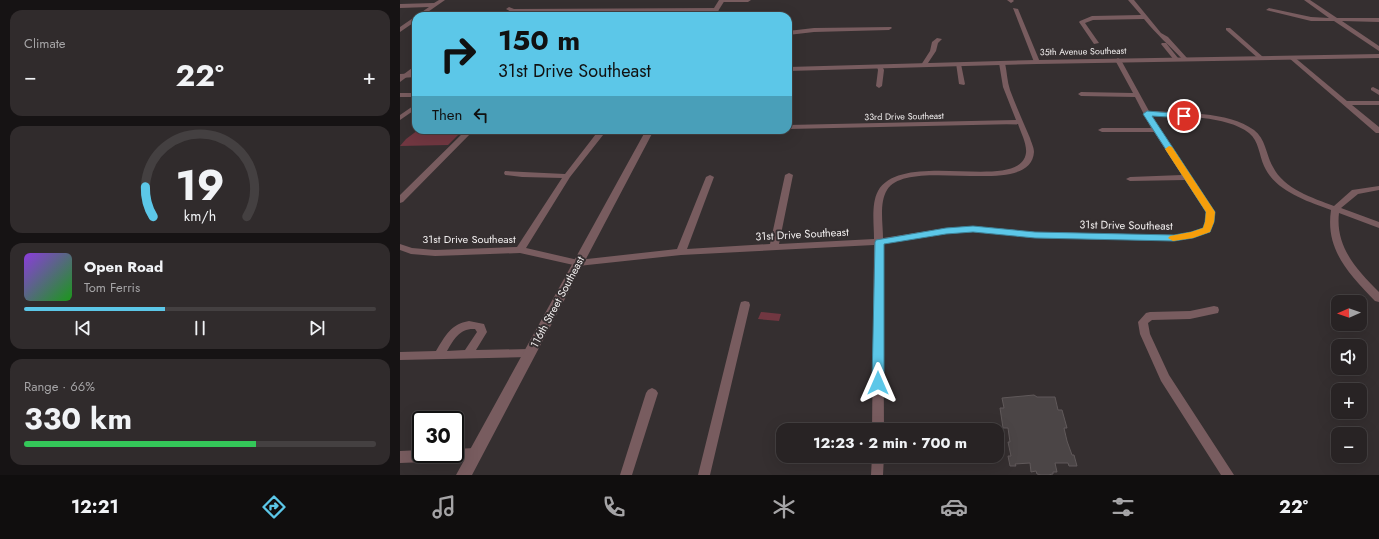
<!DOCTYPE html>
<html lang="en">
<head>
<meta charset="utf-8">
<style>
	:root { --surface:#282324; --page:#302b2c; --text:#f1f3f6; --muted:#a5a4a6; --line:#444041; --accent:#5cc7e8 }
	body { margin:0; font-family:Jost,sans-serif; background:var(--page); color:var(--text); height:100vh; display:flex; flex-direction:column; font-size:15px; white-space:nowrap }
	* { box-sizing:border-box; margin:0 }
	p { font-size:13px; color:var(--muted) }
	.icon { flex:none; width:22px; height:22px; fill:none; stroke:currentColor; stroke-width:2; stroke-linecap:round; stroke-linejoin:round }
	.map { position:relative; flex:1; overflow:hidden }
	.panel { display:flex; flex-direction:column; gap:10px; padding:10px; background:#161314; width:400px }
	.panel>* { flex:none }
	.hud { position:absolute; left:12px; top:12px; width:380px; height:122px; border-radius:12px; box-shadow:0 4px 16px #0002,0 0 0 1px var(--line); background:#5cc7e8; color:#111; overflow:hidden }
	.needle { width:26px; rotate:268deg }
	.controls { position:absolute; left:931px; top:295px; display:grid; gap:8px }
	.controls a { display:grid; place-items:center; width:36px; height:36px; border-radius:8px; background:var(--surface); box-shadow:0 4px 16px #0002,0 0 0 1px var(--line); font-size:20px }
	.speed { position:absolute; left:12px; top:411px; display:flex; gap:8px; font-size:20px; font-weight:700; text-align:center }
	.speed>* { display:grid; place-content:center; width:52px; height:52px; border-radius:50%; background:var(--surface); box-shadow:0 4px 16px #0002,0 0 0 1px var(--line); line-height:1 }
	.speed .limit { border:2px solid #111; border-radius:6px; background:#fff; color:#111 }
	.pin { position:absolute; display:grid; place-items:center; width:34px; height:34px; color:#fff; margin:-17px; border:2px solid #fff; border-radius:50%; box-shadow:0 1px 4px #0007 }
	.me { position:absolute; width:44px; margin:-22px; rotate:0deg; stroke-linejoin:round; filter:drop-shadow(0 0 3px #0008) }
	.turn { display:flex; align-items:center; gap:14px; height:84px; padding:0 20px; font-size:18px }
	.turn .icon { width:52px; height:52px; stroke-width:2.5 }
	.turn b { display:block; font-size:28px; line-height:34px }
	.then { display:flex; align-items:center; height:38px; padding:0 20px; background:#0003; gap:8px; font-size:15px }
	.big { font-size:30px; font-weight:700; line-height:1.1 }
	.panel .tile { flex:1; display:flex; flex-direction:column; justify-content:center; gap:6px; min-width:0; padding:0 14px; border-radius:12px; background:var(--page) }
	.panel .dial { align-items:center; gap:0 }
	.dial svg { height:104px; overflow:visible; fill:none; stroke:var(--line); stroke-width:7; stroke-linecap:round; text-anchor:middle }
	.dial text { fill:var(--text); stroke:none }
	.song { display:flex; align-items:center; gap:12px }
	.cover { width:48px; height:48px; border-radius:6px; background:linear-gradient(135deg,hsl(270 70% 55%),hsl(120 70% 35%)) }
	.played { height:4px; border-radius:2px; background:linear-gradient(90deg,var(--accent) 40%,var(--line) 40%) }
	.keys { display:flex; justify-content:space-around; direction:ltr }
	.heat { display:flex; justify-content:space-between; align-items:center; font-size:22px; direction:ltr }
	.charge { height:6px; border-radius:3px; background:linear-gradient(90deg,#34c759 66%,var(--line) 0) }
	.trip { position:absolute; left:376px; top:423px; width:228px; height:40px; border-radius:12px; background:var(--surface); box-shadow:0 4px 16px #0002,0 0 0 1px var(--line); font-weight:700; line-height:40px; text-align:center }
	.dock { display:flex; height:64px; justify-content:space-around; align-items:center; background:#100e0e; color:var(--muted) }
	.dock .icon { width:28px; height:28px }
	.dock .on { color:var(--accent) }
	.dock b { font-size:18px; color:var(--text) }
	main { display:flex; flex:1; min-height:0 }
	.map>svg:first-child { display:block }
	.green { fill:#713741 }
	.building { fill:#4b4546; stroke:#60595a }
	.lines { fill:none; stroke-linecap:round; stroke-linejoin:round }
	.minor { fill:#785c5f; fill-rule:evenodd }
	.tertiary { fill:#785c5f; fill-rule:evenodd }
	.route { fill:#5cc7e8; stroke:#3c8197 }
	.slow { fill:#f59e0b }
	.labels { text-anchor:middle; dominant-baseline:central; stroke-width:4; stroke-linejoin:round; paint-order:stroke }
	.far-street-label { font-size:9px; fill:#f2efef; stroke:#352f30 }
	.street-label { font-size:11px; fill:#f2efef; stroke:#352f30 }
</style>
</head>
<body>
<main>
<section class="panel">
<div class="tile"><p>Climate</p>
<div class="heat"><a>−</a><b class="big">22°</b><a>+</a></div>
</div>
<div class="tile dial"><svg viewBox="0 0 100 80">
<path d="M14 69A42 42 0 1 1 86 69"/>
<path d="M14 69A42 42 0 0 1 8 46" stroke="#5cc7e8"/>
<text x="50" y="56" font-size="32" font-weight="700">19</text>
<text x="50" y="72" font-size="11">km/h</text>
</svg></div>
<div class="tile">
<div class="song"><i class="cover"></i><div><b>Open Road</b><p>Tom Ferris</p></div></div>
<div class="played"></div>
<div class="keys"><svg class="icon" aria-label="previous" viewBox="0 0 24 24"><path d="M18 5L8 12l10 7zM5 5v14"/></svg><svg class="icon" aria-label="pause" viewBox="0 0 24 24"><path d="M8 5v14M16 5v14"/></svg><svg class="icon" aria-label="next" viewBox="0 0 24 24"><path d="M6 5l10 7-10 7zM19 5v14"/></svg></div>
</div>
<div class="tile"><p>Range · 66%</p><b class="big">330 km</b><div class="charge"></div></div>
</section>
<div class="map">
<svg width="979" height="475" viewBox="0 0 979 475">
	<rect width="100%" height="100%" fill="#352f30"/>
	<path class="green" d="M18,130H63L48,145L0,146L6,139Z
		M361,312L381,314L379,321L358,319Z"/>
	<path class="building" d="M634,395L637,397H655L658,410H662L667,428H664L667,441L672,455H674L677,466H669L668,463H655L657,472H653V474L648,475H641L637,474L636,471L631,472L630,463L615,464L616,466H610L608,456H611L608,442H610L608,428H603L600,408H604L602,398Z"/>
	<g class="lines">
		<path class="minor" d="M39,0H45L22,16H16L29,7L0,8V4L34,3Z
			M319,0H351L348,2H322Z
			M607,0H613L614,1L611,3Z
			M728,0H734L761,33L768,37L787,58V60H783C770,46 756,34 744,19L693,20L685,23L699,43L694,44L679,22L680,21L692,16L741,15Z
			M904,0H910L937,18H979V22L942,21L979,46V51L934,21H911L866,10L869,8L911,17L929,18Z
			M109,7L114,9L316,8L319,10L316,12L113,13L106,9Z
			M613,8L618,9L640,62L639,63L634,62Z
			M16,16V21L0,32V27Z
			M491,27L492,28L489,30L414,32L388,35V31L414,28Z
			M826,28H830L863,57V59H859L826,30Z
			M537,38L542,39L538,43L536,51L526,66H522L521,65L530,51L532,42Z
			M762,43H766L778,58V60H774L761,44Z
			M889,56H893L947,101H979V105H952L979,127V133H976L889,58Z
			M718,58L721,60L749,111C780,113 828,111 854,130C866,139 866,155 873,167C884,189 913,198 934,206L952,190L979,186V190L958,194L941,208L979,222V228L939,213C935,247 957,270 979,292V302L975,301C949,274 925,250 931,210C907,201 875,191 864,166C859,155 859,141 849,133C826,115 780,117 752,115L760,130L814,212V222L810,232L793,238L774,241L635,238L573,232L546,234L483,244L484,430H472L474,245L281,255L178,266L120,253L35,256L11,254L0,250V244L12,248L35,250L117,247L162,178L122,177L105,175L104,173L105,171L165,174L199,130H207L170,177L126,248L178,260L277,249L306,177L310,175L314,177L287,249L370,244L385,175L389,173L393,175L379,244L474,239C474,224 471,204 478,191C503,148 620,194 626,153C627,144 621,133 618,124L388,129V125L616,120L603,87L599,63L602,61L605,63C607,72 607,81 610,90C616,106 623,122 630,138C631,142 634,147 634,152C631,200 508,155 487,190C479,203 483,224 483,238L546,228L573,226L635,232L774,235L792,232L803,228L806,222V212L785,180L730,181L726,179L730,177L782,175L754,132H702L698,130L702,128H751L735,97L681,96L678,94L681,92L733,93L715,60Z
			M556,63L561,64L565,84L564,85L559,84Z
			M16,65V70L0,82V77Z
			M480,65L482,66L484,70L482,86L479,88L476,86L478,70L477,67Z
			M973,87L979,90V95L971,90V88Z
			M0,93H16V97H0Z
			M16,104V109L0,120V115Z
			M66,130H74L3,202L0,203V195Z
			M246,130H269C264,134 251,134 246,130Z
			M345,301L349,302L350,305L310,475H298L340,305L341,302Z
			M814,306L818,307L819,310L818,313L790,319L752,320L748,323L750,334L769,375L834,475H821L761,381L740,334L738,322L746,313L750,312L790,311Z
			M69,321L84,324L87,332L76,350L129,349L133,350L134,353L133,356L129,357L0,360V352L36,351C45,336 51,324 69,321ZM75,329L77,332L65,350L47,351C54,339 60,328 75,329Z
			M252,388L256,390L258,393L232,475H220L246,393L248,390Z
			M75,448L79,450L81,454L79,458L75,460L0,463V451L21,450V454H55V449Z
			M472,456H484L483,475H471Z"/>
		<path class="tertiary" d="M319,0H325L315,16H309Z
			M979,54V58L637,64L388,71V67L637,60Z
			M16,73V77L0,78V74Z
			M246,130H254L72,475H56Z"/>
	</g>
	<path class="route" d="M747,111L784,114L788,116L784,118L752,116L815,212L814,222L810,232L793,238L774,241L635,238L573,232L546,234L484,244V383L482,386L478,388L474,386L472,383L475,242L476,240L546,228L573,226L635,232L774,235L791,232L803,228L805,222L806,212L743,114Z"/>
	<path class="slow" d="M769,146L772,147L815,212L814,222L810,232L793,238L773,241L768,238L770,236L791,232L803,228L805,222L806,212L765,149Z"/>
	<g class="labels">
		<g class="far-street-label">
			<text transform="translate(683 51) rotate(-1)">35th Avenue Southeast</text>
			<text transform="translate(504 116) rotate(-1)">33rd Drive Southeast</text>
		</g>
		<g class="street-label">
			<text transform="translate(726 225) rotate(1)">31st Drive Southeast</text>
			<text transform="translate(402 234) rotate(-3)">31st Drive Southeast</text>
			<text x="69" y="239">31st Drive Southeast</text>
			<text transform="translate(157 302) rotate(-62)">116th Street Southeast</text>
		</g>
	</g>
</svg>
<div class="controls">
<a><svg class="needle" viewBox="-14 -14 28 28"><path d="M0-13l5 13h-10z" fill="#e53935"/><path d="M0 13l5-13h-10z" fill="#a5a4a6"/></svg></a>
<a><svg class="icon" aria-label="sound" viewBox="0 0 24 24"><path d="M4 9h4l5-4v14l-5-4H4zM17 9q2 3 0 6"/></svg></a>
<a>+</a>
<a>−</a>
</div>
<div class="speed"><div class="limit">30</div></div>
<div class="pin" style="left:784px;top:116px;background:#d93025"><svg class="icon" aria-label="arrive" viewBox="0 0 24 24"><path d="M6 21V4h12l-3 4 3 4H6"/></svg></div>
<svg class="me" style="left:478px;top:383px" viewBox="-20 -20 40 40"><path d="M0-17L14 15 0 8-14 15z" fill="#5cc7e8" stroke="#fff" stroke-width="4"/></svg>
<div class="trip">12:23 · 2 min · 700 m</div>
<div class="hud">
<div class="turn"><svg class="icon" aria-label="right" viewBox="0 0 24 24"><path d="M7 20v-9h11M14 6l5 5-5 5"/></svg><div><b>150 m</b>31st Drive Southeast</div></div>
<div class="then">Then<svg class="icon" aria-label="left" viewBox="0 0 24 24"><path d="M17 20v-9H6M10 6l-5 5 5 5"/></svg></div>
</div>
</div>
</main>
<nav class="dock">
<b>12:21</b>
<svg class="icon on" aria-label="directions" viewBox="0 0 24 24"><path d="M12 3l9 9-9 9-9-9zM9 14v-3h6M13 9l2 2-2 2"/></svg>
<svg class="icon" aria-label="music" viewBox="0 0 24 24"><path d="M9 18V5l10-2v13"/><circle cx="6" cy="18" r="3"/><circle cx="16" cy="16" r="3"/></svg>
<svg class="icon" aria-label="phone" viewBox="0 0 24 24"><path d="M5 4h4l2 5-3 2q2 4 5 5l2-3 5 2v4C11 20 4 13 5 4z"/></svg>
<svg class="icon" aria-label="climate" viewBox="0 0 24 24"><path d="M12 3v18M4 7l16 10M4 17L20 7"/></svg>
<svg class="icon" aria-label="car" viewBox="0 0 24 24"><path d="M5 17H2v-5l4-1 3-4h7l3 4 3 1v5h-3M9 17h6M6 11h13"/><circle cx="7" cy="17" r="2"/><circle cx="17" cy="17" r="2"/></svg>
<svg class="icon" aria-label="filters" viewBox="0 0 24 24"><path d="M4 7h16M4 17h16"/><circle cx="9" cy="7" r="2"/><circle cx="15" cy="17" r="2"/></svg>
<b>22°</b>
</nav>
</body>
</html>
